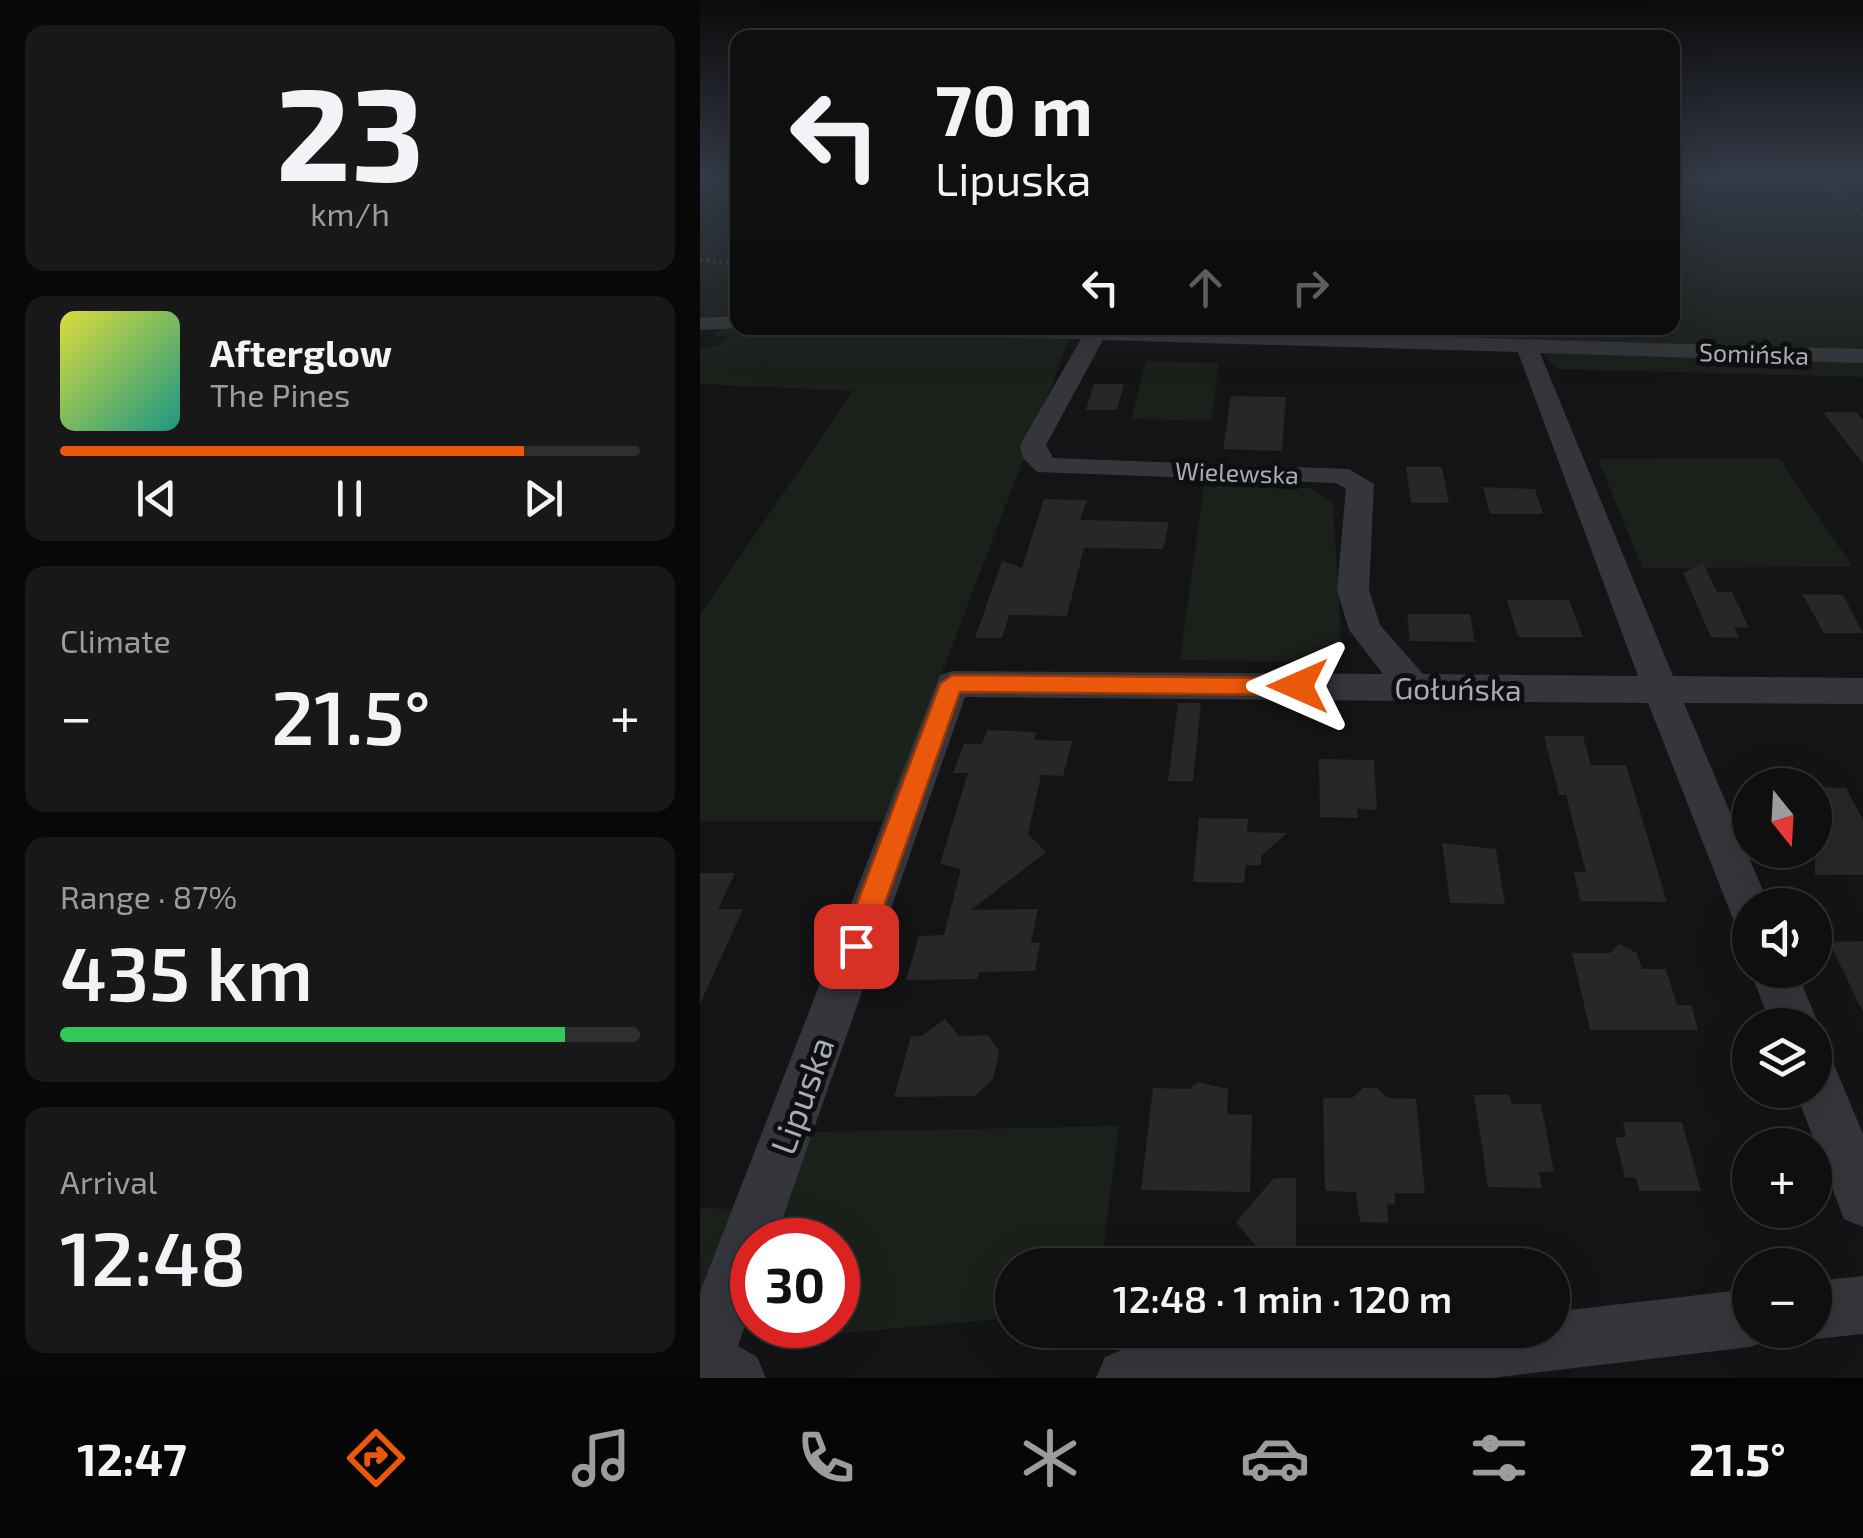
<!DOCTYPE html>
<html lang="en">
<head>
<meta charset="utf-8">
<style>
	:root { --surface:#0f0f10; --page:#181819; --text:#f1f3f6; --muted:#9b9c9f; --line:#2f2f30; --accent:#ea580c }
	body { margin:0; font-family:"Exo 2",sans-serif; background:var(--page); color:var(--text); height:100vh; display:flex; flex-direction:column; font-size:38px; white-space:nowrap }
	* { box-sizing:border-box; margin:0 }
	p { font-size:32px; color:var(--muted) }
	.icon { flex:none; width:55px; height:55px; fill:none; stroke:currentColor; stroke-width:2; stroke-linecap:round; stroke-linejoin:round }
	.map { position:relative; flex:1; overflow:hidden }
	.details { display:flex; flex-direction:column; gap:25px; padding:25px; background:#080809; width:700px }
	.details>* { flex:none }
	.hud { position:absolute; left:30px; top:30px; width:950px; height:305px; border-radius:20px; box-shadow:0 10px 40px #0002,0 0 0 2px var(--line); background:#0f0f10; color:var(--text); overflow:hidden }
	.needle { width:65px; rotate:162deg }
	.controls { position:absolute; left:1032px; top:768px; display:grid; gap:20px }
	.controls a { display:grid; place-items:center; width:100px; height:100px; border-radius:50%; background:var(--surface); box-shadow:0 10px 40px #0002,0 0 0 2px var(--line); font-size:50px }
	.speed { position:absolute; left:30px; top:1218px; display:flex; gap:20px; font-size:50px; font-weight:700; text-align:center }
	.speed>* { display:grid; place-content:center; width:130px; height:130px; border-radius:50%; background:var(--surface); box-shadow:0 10px 40px #0002,0 0 0 2px var(--line); line-height:1 }
	.speed .limit { border:15px solid #d22; background:#fff; color:#111 }
	.pin { position:absolute; display:grid; place-items:center; width:85px; height:85px; color:#fff; margin:-42px; border-radius:20px; box-shadow:0 5px 15px #0006 }
	.me { position:absolute; width:110px; margin:-55px; rotate:270deg; stroke-linejoin:round; filter:drop-shadow(0 0 8px #0008) }
	.turn { display:flex; align-items:center; gap:35px; height:210px; padding:0 40px; font-size:45px }
	.turn .icon { width:130px; height:130px; stroke-width:2.5 }
	.turn b { display:block; font-size:70px; line-height:85px }
	.lanes { display:flex; align-items:center; height:95px; padding:0 40px; background:#0003; justify-content:center; gap:50px; direction:ltr }
	.lanes .off { opacity:.35 }
	.big { font-size:75px; font-weight:600; line-height:1.1 }
	.details .widget { flex:1; display:flex; flex-direction:column; justify-content:center; gap:15px; min-width:0; padding:0 35px; border-radius:20px; background:var(--page) }
	.details .dial { align-items:center; gap:0 }
	.dial b { font-size:130px; line-height:1 }
	.song { display:flex; align-items:center; gap:30px }
	.cover { width:120px; height:120px; border-radius:15px; background:linear-gradient(135deg,hsl(60 70% 55%),hsl(170 70% 35%)) }
	.played { height:10px; border-radius:5px; background:linear-gradient(90deg,var(--accent) 80%,var(--line) 80%) }
	.keys { display:flex; justify-content:space-around; direction:ltr }
	.heat { display:flex; justify-content:space-between; align-items:center; font-size:55px; direction:ltr }
	.charge { height:15px; border-radius:8px; background:linear-gradient(90deg,#34c759 87%,var(--line) 0) }
	.trip { position:absolute; left:295px; top:1248px; width:575px; height:100px; border-radius:50px; background:var(--surface); box-shadow:0 10px 40px #0002,0 0 0 2px var(--line); font-weight:600; line-height:100px; text-align:center }
	.menu { display:flex; height:160px; justify-content:space-around; align-items:center; background:#060606; color:var(--muted) }
	.menu .icon { width:70px; height:70px }
	.menu .selected { color:var(--accent) }
	.menu b { font-size:45px; color:var(--text) }
	main { display:flex; flex:1; min-height:0 }
	.map>svg:first-child { display:block }
	.green { fill:#1a201a }
	.building { fill:#27272a }
	.lines { fill:none; stroke-linecap:round; stroke-linejoin:round }
	.path { stroke:#3b3d42; stroke-width:4; stroke-dasharray:2.5 4; stroke-linecap:butt }
	.street { fill:#35363b; fill-rule:evenodd }
	.route { fill:#ea580c; stroke:#983908; stroke-width:2.5 }
	.labels { text-anchor:middle; dominant-baseline:central; stroke-width:10; stroke-linejoin:round; paint-order:stroke }
	.far-street-label { font-size:25px; fill:#a5acb6; stroke:#0f0f11 }
	.street-label { font-size:30px; fill:#a5acb6; stroke:#0f0f11 }
	.near-street-label { font-size:35px; fill:#a5acb6; stroke:#0f0f11 }
</style>
</head>
<body>
<main>
<section class="details">
<div class="widget dial"><b>23</b><p>km/h</p></div>
<div class="widget">
<div class="song"><i class="cover"></i><div><b>Afterglow</b><p>The Pines</p></div></div>
<div class="played"></div>
<div class="keys"><svg class="icon" aria-label="previous" viewBox="0 0 24 24"><path d="M18 5L8 12l10 7zM5 5v14"/></svg><svg class="icon" aria-label="pause" viewBox="0 0 24 24"><path d="M8 5v14M16 5v14"/></svg><svg class="icon" aria-label="next" viewBox="0 0 24 24"><path d="M6 5l10 7-10 7zM19 5v14"/></svg></div>
</div>
<div class="widget"><p>Climate</p>
<div class="heat"><a>−</a><b class="big">21.5°</b><a>+</a></div>
</div>
<div class="widget"><p>Range · 87%</p><b class="big">435 km</b><div class="charge"></div></div>
<div class="widget"><p>Arrival</p><b class="big">12:48</b></div>
</section>
<div class="map">
<svg width="1163" height="1378" viewBox="0 0 1163 1378">
	<rect width="100%" height="100%" fill="#141416"/>
	<path class="green" d="M0,175H37V317L0,319Z
		M973,175H1163V377L856,369L835,343L368,328H972Z
		M148,328L371,335L185,821H0V615L153,391L0,384V349L20,345L28,336H14L20,329Z
		M446,361L519,363L511,421L431,419Z
		M1079,458L1153,567L942,568L898,459Z
		M504,485L609,488L633,502L641,641L614,662L480,660Z
		M419,1126L401,1265H312V1318L110,1336L105,1325H138V1240H72L110,1132Z
		M0,1208L36,1209L0,1303Z"/>
	<path class="building" d="M394,384H424L417,410H386Z
		M531,396L586,397L582,451L523,449Z
		M1123,412H1156L1163,420V464Z
		M706,467H742L749,503H711Z
		M783,487L835,489L843,514H790Z
		M344,499L387,500L380,520L469,522L463,549L384,548L367,616L309,615L302,638H275L302,561L322,568Z
		M1003,563L1017,592H1032L1049,628L1034,627L1039,638L1011,637L983,573Z
		M1102,594L1143,595L1163,633H1124Z
		M807,600H869L883,637H818Z
		M707,614H770L775,642L710,641Z
		M478,703H501L493,781H468Z
		M287,730L336,732L334,740L372,741L363,776L341,775L328,834L346,852L271,910L338,909L331,943H340L335,971L279,972L277,979L206,980L219,936L244,935L261,869L240,864L268,773H253L264,744H282Z
		M844,736H883L891,765H926L967,902L880,901L874,872H886L866,795H859Z
		M619,759L674,760L677,810L657,809L658,818L620,817Z
		M1115,787L1146,788L1163,820V875H1115Z
		M499,818L548,819L547,832L587,833L561,856V865H546L544,883L493,882Z
		M742,843L796,849L805,904L750,903Z
		M0,873H35L18,909H43L0,1004Z
		M1163,941V1012L1129,942Z
		M919,944L937,953L942,969H966L977,1005H991L998,1030H890L872,953H910Z
		M245,1019L259,1036L288,1035L299,1051L293,1079L275,1096L194,1097L211,1036H222Z
		M498,1082L528,1089L527,1114L552,1115L550,1192L441,1190L453,1088L489,1089Z
		M663,1088H677L688,1098L716,1099L725,1193H695V1204L687,1205L688,1223L660,1222L656,1192L625,1191L623,1098H652Z
		M774,1095H809L812,1104H841L854,1172H839L842,1188L788,1187Z
		M923,1122H982L1001,1191H939L936,1178L925,1177L915,1137H926Z
		M574,1178H596V1249H581L569,1262L536,1222Z"/>
	<g class="lines">
		<path class="path" d="M6,175L38,198
			M1116,175L1163,215
			M0,260L38,264"/>
		<path class="street" d="M38,316V328H42L0,330V318Z
			M214,328H429L1163,349V363L840,353L973,676L1163,678V704L984,703L1069,905H1050V930L1035,924L948,703L265,697L75,1240H52V1306L38,1346L57,1357L66,1378H0V1292L240,675L252,671L683,674L649,630L637,590L646,488L635,483L337,472L323,458L320,445L381,339L225,335ZM403,340L818,352L938,676L723,674L680,625L669,590L674,484L649,469L353,458L346,445Z
			M1050,970H1096L1119,1025L1115,1034V1025H1071Z
			M1115,1052L1132,1060L1163,1134V1227L1144,1219L1095,1090H1115Z
			M1163,1276V1334L1115,1339L1095,1330H1115V1281Z
			M1050,1289V1330H1074L1071,1339L1050,1347L791,1378H396L405,1357L426,1348L662,1330H852V1312Z"/>
	</g>
	<linearGradient id="sky" x2="0" y2="1"><stop stop-color="#0b0b0c"/><stop offset="0.48" stop-color="#343a47"/><stop offset="1" stop-color="#343a47" stop-opacity="0"/></linearGradient>
	<rect width="1163" height="368" fill="url(#sky)"/>
	<path class="route" d="M252,675L598,678L610,686L598,695L260,692L170,946L166,956L156,961L145,956L141,946L240,684Z"/>
	<g class="labels">
		<g class="far-street-label">
			<text transform="translate(1054 353) rotate(2)">Somińska</text>
			<text transform="translate(537 472) rotate(2)">Wielewska</text>
		</g>
		<g class="street-label">
			<text transform="translate(758 688) rotate(1)">Gołuńska</text>
		</g>
		<g class="near-street-label">
			<text transform="translate(101 1095) rotate(-70)">Lipuska</text>
		</g>
	</g>
</svg>
<div class="controls">
<a><svg class="needle" viewBox="-14 -14 28 28"><path d="M0-13l5 13h-10z" fill="#e53935"/><path d="M0 13l5-13h-10z" fill="#9b9c9f"/></svg></a>
<a><svg class="icon" aria-label="sound" viewBox="0 0 24 24"><path d="M4 9h4l5-4v14l-5-4H4zM17 9q2 3 0 6"/></svg></a>
<a><svg class="icon" aria-label="layers" viewBox="0 0 24 24"><path d="M12 4l9 5-9 5-9-5zM3 14l9 5 9-5"/></svg></a>
<a>+</a>
<a>−</a>
</div>
<div class="speed"><div class="limit">30</div></div>
<div class="pin" style="left:156px;top:946px;background:#d93025"><svg class="icon" aria-label="arrive" viewBox="0 0 24 24"><path d="M6 21V4h12l-3 4 3 4H6"/></svg></div>
<svg class="me" style="left:598px;top:686px" viewBox="-20 -20 40 40"><path d="M0-17L14 15 0 8-14 15z" fill="#ea580c" stroke="#fff" stroke-width="4"/></svg>
<div class="trip">12:48 · 1 min · 120 m</div>
<div class="hud">
<div class="turn"><svg class="icon" aria-label="left" viewBox="0 0 24 24"><path d="M17 20v-9H6M10 6l-5 5 5 5"/></svg><div><b>70 m</b>Lipuska</div></div>
<div class="lanes"><svg class="icon" aria-label="left" viewBox="0 0 24 24"><path d="M17 20v-9H6M10 6l-5 5 5 5"/></svg><svg class="icon off" aria-label="ahead" viewBox="0 0 24 24"><path d="M12 20V5M6 11l6-6 6 6"/></svg><svg class="icon off" aria-label="right" viewBox="0 0 24 24"><path d="M7 20v-9h11M14 6l5 5-5 5"/></svg></div>
</div>
</div>
</main>
<nav class="menu">
<b>12:47</b>
<svg class="icon selected" aria-label="directions" viewBox="0 0 24 24"><path d="M12 3l9 9-9 9-9-9zM9 14v-3h6M13 9l2 2-2 2"/></svg>
<svg class="icon" aria-label="music" viewBox="0 0 24 24"><path d="M9 18V5l10-2v13"/><circle cx="6" cy="18" r="3"/><circle cx="16" cy="16" r="3"/></svg>
<svg class="icon" aria-label="phone" viewBox="0 0 24 24"><path d="M5 4h4l2 5-3 2q2 4 5 5l2-3 5 2v4C11 20 4 13 5 4z"/></svg>
<svg class="icon" aria-label="climate" viewBox="0 0 24 24"><path d="M12 3v18M4 7l16 10M4 17L20 7"/></svg>
<svg class="icon" aria-label="car" viewBox="0 0 24 24"><path d="M5 17H2v-5l4-1 3-4h7l3 4 3 1v5h-3M9 17h6M6 11h13"/><circle cx="7" cy="17" r="2"/><circle cx="17" cy="17" r="2"/></svg>
<svg class="icon" aria-label="filters" viewBox="0 0 24 24"><path d="M4 7h16M4 17h16"/><circle cx="9" cy="7" r="2"/><circle cx="15" cy="17" r="2"/></svg>
<b>21.5°</b>
</nav>
</body>
</html>
